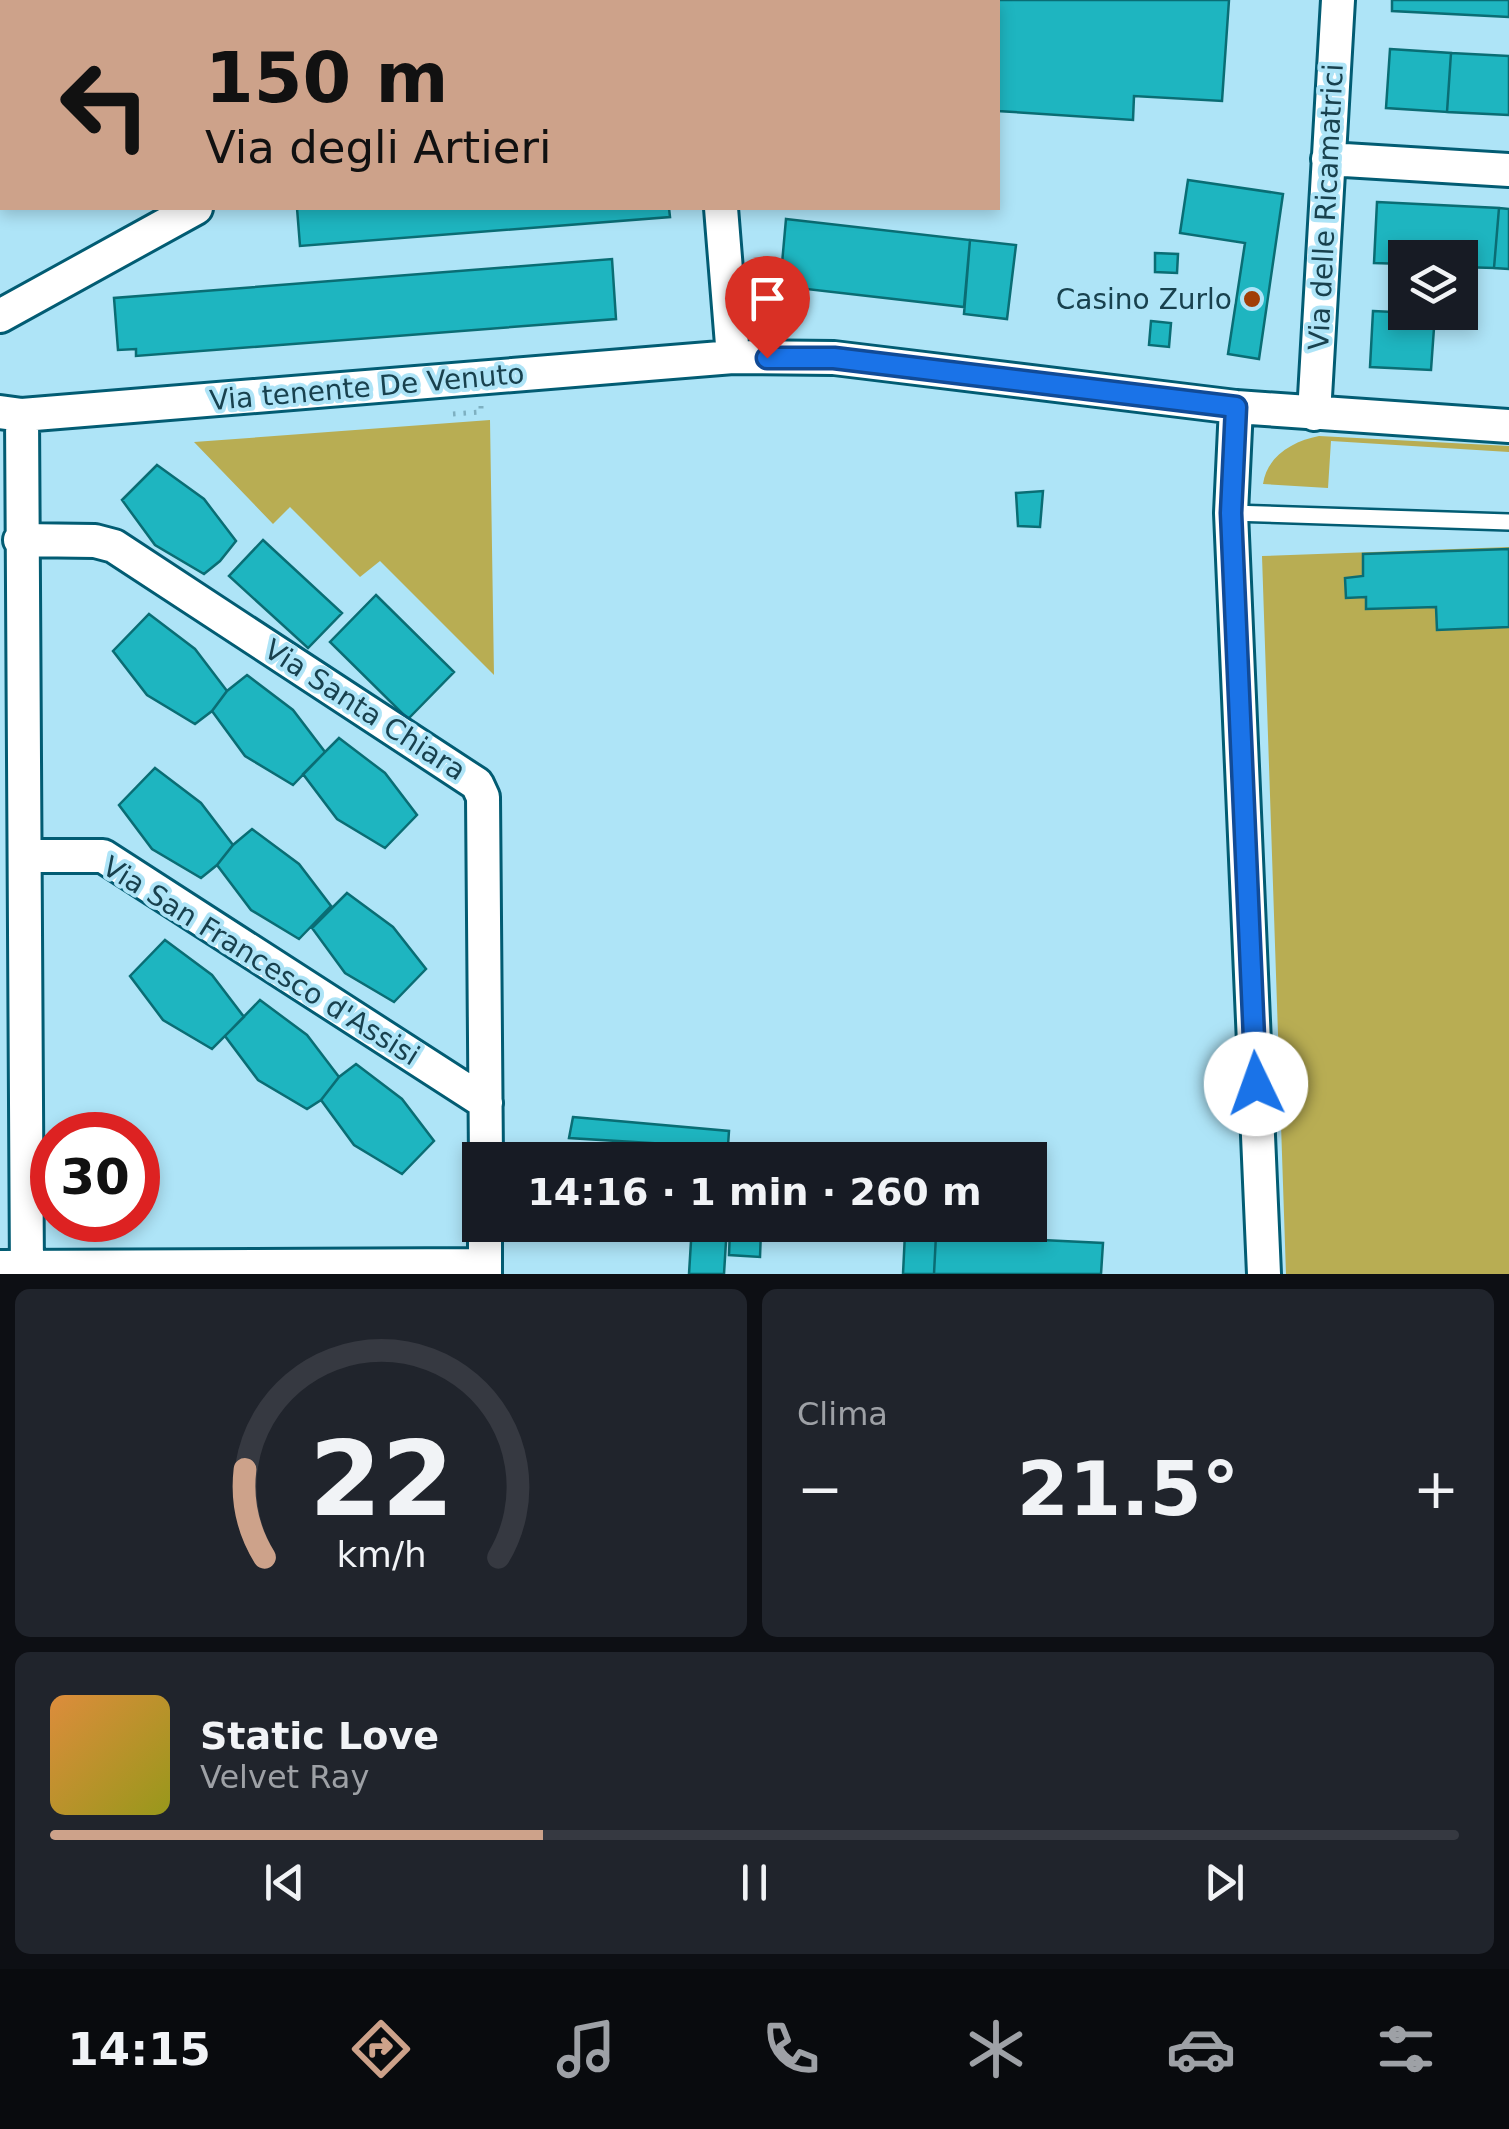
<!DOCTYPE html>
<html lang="it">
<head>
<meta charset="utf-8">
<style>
	:root { --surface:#171b24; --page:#20242c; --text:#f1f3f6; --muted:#9ea1a6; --line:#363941; --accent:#cda28a }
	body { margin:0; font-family:"DejaVu Sans",sans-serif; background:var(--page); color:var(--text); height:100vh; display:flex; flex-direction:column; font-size:38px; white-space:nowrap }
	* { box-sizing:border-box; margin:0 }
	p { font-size:32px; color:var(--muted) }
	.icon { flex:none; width:55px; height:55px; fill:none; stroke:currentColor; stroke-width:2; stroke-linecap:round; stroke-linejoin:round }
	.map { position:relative; height:1274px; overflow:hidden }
	.panel { display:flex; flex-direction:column; gap:15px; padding:15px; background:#0d0f14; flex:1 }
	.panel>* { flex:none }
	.hud { position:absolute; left:0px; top:0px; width:1000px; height:210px; box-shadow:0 5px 15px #0003; background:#cda28a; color:#111; overflow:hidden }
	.buttons { position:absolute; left:1388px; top:240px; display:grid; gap:20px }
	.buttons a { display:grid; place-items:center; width:90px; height:90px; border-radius:0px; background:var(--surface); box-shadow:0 5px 15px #0003; font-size:50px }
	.speed { position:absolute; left:30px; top:1112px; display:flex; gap:20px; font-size:50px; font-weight:700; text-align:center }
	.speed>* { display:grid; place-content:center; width:130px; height:130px; border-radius:50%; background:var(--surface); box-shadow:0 5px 15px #0003; line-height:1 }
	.speed .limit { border:15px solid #d22; background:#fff; color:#111 }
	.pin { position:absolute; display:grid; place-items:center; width:85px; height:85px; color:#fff; margin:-102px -42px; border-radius:50% 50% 50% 0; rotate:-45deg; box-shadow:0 0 10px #0007 }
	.pin .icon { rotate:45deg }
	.me { position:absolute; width:110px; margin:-55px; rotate:357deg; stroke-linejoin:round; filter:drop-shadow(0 0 8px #0008) }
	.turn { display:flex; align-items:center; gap:35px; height:210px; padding:0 40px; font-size:45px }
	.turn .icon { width:130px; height:130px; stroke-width:2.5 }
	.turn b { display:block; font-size:70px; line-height:85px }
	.big { font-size:75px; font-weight:600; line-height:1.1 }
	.panel .widget { flex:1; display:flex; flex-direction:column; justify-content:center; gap:15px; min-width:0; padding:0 35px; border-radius:15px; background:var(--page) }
	.panel .dial { align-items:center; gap:0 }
	.dial svg { height:260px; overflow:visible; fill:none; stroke:var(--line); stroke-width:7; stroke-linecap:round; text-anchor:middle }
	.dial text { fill:var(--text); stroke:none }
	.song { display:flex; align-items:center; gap:30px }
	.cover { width:120px; height:120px; border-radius:15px; background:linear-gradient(135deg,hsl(30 70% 55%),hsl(60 70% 35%)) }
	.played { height:10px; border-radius:5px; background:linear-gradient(90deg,var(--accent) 35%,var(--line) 35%) }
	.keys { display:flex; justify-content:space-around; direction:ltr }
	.heat { display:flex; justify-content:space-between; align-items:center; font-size:55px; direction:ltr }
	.panel .tiles { flex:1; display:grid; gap:15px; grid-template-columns:1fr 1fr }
	.widget:last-child { grid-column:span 2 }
	.trip { position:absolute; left:462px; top:1142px; width:585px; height:100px; border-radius:0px; background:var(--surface); box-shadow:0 5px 15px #0003; font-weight:600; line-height:100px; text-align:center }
	.dock { display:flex; height:160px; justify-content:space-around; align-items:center; background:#090b0e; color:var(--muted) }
	.dock .icon { width:70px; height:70px }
	.dock .active { color:var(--accent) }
	.dock b { font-size:45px; color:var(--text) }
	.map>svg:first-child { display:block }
	.built { fill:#8bddf9 }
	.green { fill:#b8ad53 }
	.building { fill:#1eb5c0; stroke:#0a6d74; stroke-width:2.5 }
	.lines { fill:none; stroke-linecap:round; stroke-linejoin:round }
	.lane-casing { stroke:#025c73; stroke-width:20 }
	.street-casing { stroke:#025c73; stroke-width:38 }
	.path { stroke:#7eb0c1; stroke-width:5; stroke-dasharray:2.5 8; stroke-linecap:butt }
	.lane { stroke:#fff; stroke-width:15 }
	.street { stroke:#fff; stroke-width:32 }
	.route-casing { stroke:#114b97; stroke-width:25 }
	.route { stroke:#1a73e8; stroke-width:18 }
	.poi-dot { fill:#a13e07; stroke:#aee4f7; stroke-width:4 }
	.labels { text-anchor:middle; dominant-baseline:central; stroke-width:8; stroke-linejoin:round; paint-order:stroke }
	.street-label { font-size:28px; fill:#18414e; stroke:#aee4f7 }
	.poi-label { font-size:28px; fill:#18414e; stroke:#aee4f7; text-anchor:end }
</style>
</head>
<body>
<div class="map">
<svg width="1509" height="1274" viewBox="0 0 1509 1274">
	<rect width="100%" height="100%" fill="#aee4f7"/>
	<path class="built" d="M0,0H482L479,2Z"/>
	<path class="green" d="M490,420L494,675L380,561L360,577L290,507L273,524L194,442Z
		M1319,436L1509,446V452L1331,441L1328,488L1263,484C1267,456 1293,441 1319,436Z
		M1509,547V1274H1286L1262,556Z"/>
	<path class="building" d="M870,0H1229L1222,101L1134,96L1133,120L998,111V2H870Z
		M1392,0H1509V17L1392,11Z
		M1390,49L1451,53L1447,112L1386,108Z
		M1451,53L1509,56V115L1447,112Z
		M1188,180L1283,194L1259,359L1228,354L1245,243L1180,233Z
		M1377,202L1499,208L1494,268L1460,267V258H1405V264L1374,263Z
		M297,208H669L670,217L300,246Z
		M1499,208L1509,209V269L1494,268Z
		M786,219L970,240L964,307L780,286Z
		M970,240L1016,245L1007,319L964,314Z
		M1155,253L1178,254L1177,273L1155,272Z
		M612,259L616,319L136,356V349L118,350L114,298Z
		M1373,311L1435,314L1431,370L1370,367Z
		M1151,321L1171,323L1169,347L1149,345Z
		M157,465L204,499L236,541L220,561L204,574L155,545L122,500Z
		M1043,491L1040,527L1018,526L1016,493Z
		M263,540L342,613L308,648L229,576Z
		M1509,549V627L1437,630L1436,607L1366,609V597L1346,598L1345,578L1363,576V554Z
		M376,595L454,672L408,719L330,642Z
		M149,614L195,649L227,691L212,711L195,724L147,695L113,651Z
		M247,675L293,710L325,752L293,785L245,756L212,711L227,691Z
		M339,738L385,773L417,815L385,848L337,819L303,774Z
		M155,768L201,803L233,845L217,865L201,878L152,849L119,805Z
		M252,829L299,864L331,906L299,939L251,910L217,865L233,845Z
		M347,893L393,927L426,969L394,1002L345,973L312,928Z
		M165,940L212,975L244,1017L212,1049L163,1020L130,976Z
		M260,1000L307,1035L339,1077L321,1100L307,1109L258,1080L225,1036Z
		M356,1064L402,1099L434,1141L402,1174L354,1145L321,1100L339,1077Z
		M573,1117L729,1131L727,1160H680L682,1145L569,1138Z
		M692,1225H727L724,1274H689Z
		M730,1229L761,1230L760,1257L729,1255Z
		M905,1233L936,1235L934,1274H903Z
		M936,1235L1103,1243L1101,1274H934Z"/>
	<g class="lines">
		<g class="lane-casing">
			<path id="lane" d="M1231,513L1509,522"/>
		</g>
		<g class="street-casing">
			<path id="street" d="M1328,159L1509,170
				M721,208L733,357
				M0,316L196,208
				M1236,407L1231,513L1264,1274
				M0,412L22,415L733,357L834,358L1236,407L1509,426
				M1314,414L1338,0
				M22,415L27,1274
				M20,540L95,541L114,546L477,784L483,797L486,1160
				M25,856H103L486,1103
				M485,1225V1274
				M0,1267L485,1265"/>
		</g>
		<path class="path" d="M453,414L481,412V406"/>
		<use href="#lane" class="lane"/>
		<use href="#street" class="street"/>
	</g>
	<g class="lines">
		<g class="route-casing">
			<path id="route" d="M767,358H834L1236,407L1231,513L1256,1084"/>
		</g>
		<use href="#route" class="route"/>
	</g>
	<circle class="poi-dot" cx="1252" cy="299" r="10"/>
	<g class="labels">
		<g class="street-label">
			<text transform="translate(1326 207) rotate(-87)">Via delle Ricamatrici</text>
			<text transform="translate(367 387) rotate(-5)">Via tenente De Venuto</text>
			<text transform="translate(365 710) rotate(33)">Via Santa Chiara</text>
			<text transform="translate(261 961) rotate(32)">Via San Francesco d'Assisi</text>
		</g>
		<g class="poi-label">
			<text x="1232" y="299">Casino Zurlo</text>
		</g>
	</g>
</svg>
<div class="buttons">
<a><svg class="icon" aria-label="layers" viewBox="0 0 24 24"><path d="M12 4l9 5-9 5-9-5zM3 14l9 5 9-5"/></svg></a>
</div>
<div class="speed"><div class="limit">30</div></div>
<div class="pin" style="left:767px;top:358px;background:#d93025"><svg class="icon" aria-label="arrive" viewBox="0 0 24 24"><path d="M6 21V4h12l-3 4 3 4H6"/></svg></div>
<svg class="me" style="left:1256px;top:1084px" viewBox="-20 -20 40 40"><circle r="19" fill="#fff"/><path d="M0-13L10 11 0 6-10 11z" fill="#1a73e8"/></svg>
<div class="trip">14:16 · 1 min · 260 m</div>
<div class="hud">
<div class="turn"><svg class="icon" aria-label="left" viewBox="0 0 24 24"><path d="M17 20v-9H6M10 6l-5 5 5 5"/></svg><div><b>150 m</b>Via degli Artieri</div></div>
</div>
</div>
<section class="panel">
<div class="tiles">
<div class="widget dial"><svg viewBox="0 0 100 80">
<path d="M14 69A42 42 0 1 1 86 69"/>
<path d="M14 69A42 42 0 0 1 8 42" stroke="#cda28a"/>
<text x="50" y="56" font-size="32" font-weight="700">22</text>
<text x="50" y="72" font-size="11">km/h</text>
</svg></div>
<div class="widget"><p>Clima</p>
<div class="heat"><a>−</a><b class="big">21.5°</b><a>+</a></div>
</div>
<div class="widget">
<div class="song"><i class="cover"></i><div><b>Static Love</b><p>Velvet Ray</p></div></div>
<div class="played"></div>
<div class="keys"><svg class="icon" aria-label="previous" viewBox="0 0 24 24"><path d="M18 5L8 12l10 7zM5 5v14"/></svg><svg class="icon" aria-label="pause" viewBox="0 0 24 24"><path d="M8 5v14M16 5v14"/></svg><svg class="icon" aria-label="next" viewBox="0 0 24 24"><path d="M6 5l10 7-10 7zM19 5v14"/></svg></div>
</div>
</div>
</section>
<nav class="dock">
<b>14:15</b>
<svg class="icon active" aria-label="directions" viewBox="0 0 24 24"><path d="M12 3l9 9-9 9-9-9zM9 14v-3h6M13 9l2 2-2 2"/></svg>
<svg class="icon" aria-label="music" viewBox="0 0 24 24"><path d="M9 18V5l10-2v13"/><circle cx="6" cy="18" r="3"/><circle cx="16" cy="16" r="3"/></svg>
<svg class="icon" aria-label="phone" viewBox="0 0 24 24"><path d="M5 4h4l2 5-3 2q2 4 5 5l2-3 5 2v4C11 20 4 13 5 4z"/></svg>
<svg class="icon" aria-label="climate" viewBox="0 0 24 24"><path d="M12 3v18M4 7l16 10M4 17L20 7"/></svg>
<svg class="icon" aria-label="car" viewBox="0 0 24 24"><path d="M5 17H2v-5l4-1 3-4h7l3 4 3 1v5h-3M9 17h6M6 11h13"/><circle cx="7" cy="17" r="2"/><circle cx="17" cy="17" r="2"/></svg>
<svg class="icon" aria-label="filters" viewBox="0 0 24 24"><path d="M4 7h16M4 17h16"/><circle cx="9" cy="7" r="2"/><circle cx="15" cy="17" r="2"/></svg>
</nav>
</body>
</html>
